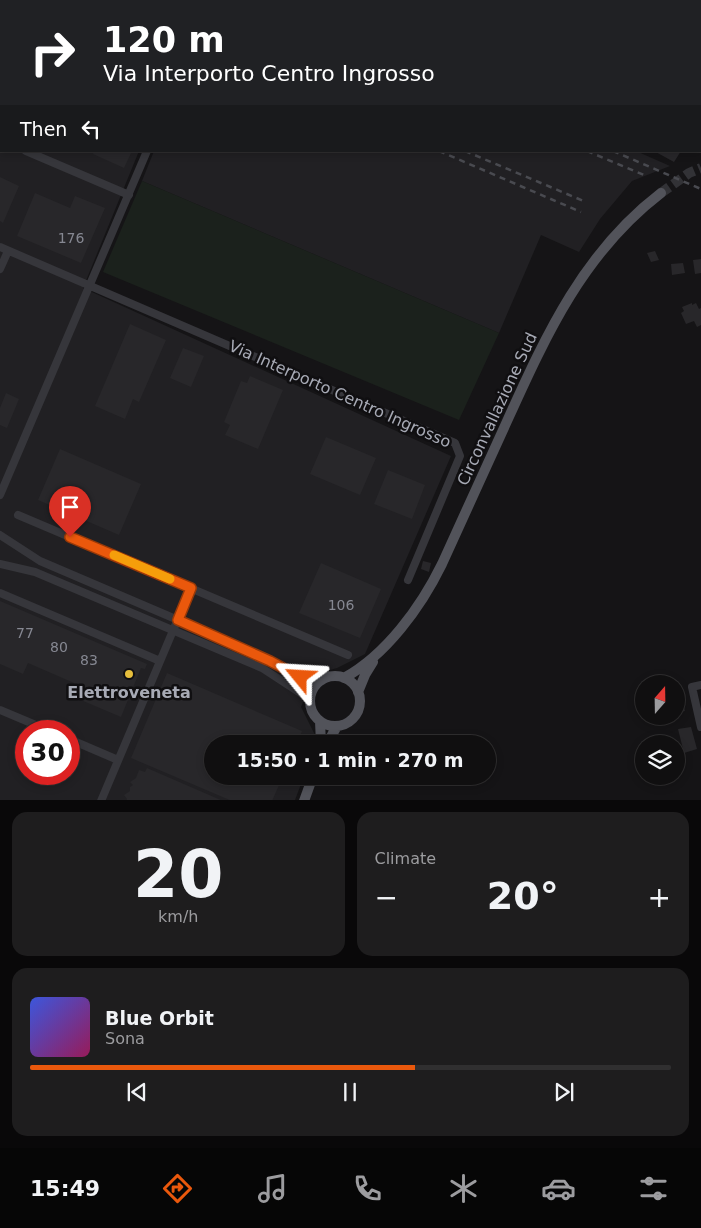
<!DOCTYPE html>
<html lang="en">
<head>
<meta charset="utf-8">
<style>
	:root { --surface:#100f10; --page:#1e1d1e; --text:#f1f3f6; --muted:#9c9c9f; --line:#302f30; --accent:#ea580c }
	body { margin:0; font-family:"DejaVu Sans",sans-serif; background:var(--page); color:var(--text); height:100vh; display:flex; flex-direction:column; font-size:19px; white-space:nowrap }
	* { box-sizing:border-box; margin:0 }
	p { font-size:16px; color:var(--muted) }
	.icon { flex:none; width:28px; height:28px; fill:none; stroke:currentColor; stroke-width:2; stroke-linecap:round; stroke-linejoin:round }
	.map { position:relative; height:800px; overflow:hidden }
	.details { display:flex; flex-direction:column; gap:12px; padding:12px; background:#090809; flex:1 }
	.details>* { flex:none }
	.top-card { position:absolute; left:0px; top:0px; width:701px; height:152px; box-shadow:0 2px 8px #0003,0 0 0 1px var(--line); background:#202124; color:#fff; overflow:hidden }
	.needle { width:32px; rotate:20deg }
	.buttons { position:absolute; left:635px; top:675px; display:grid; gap:10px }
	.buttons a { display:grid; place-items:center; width:50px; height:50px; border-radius:50%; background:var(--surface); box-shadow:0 2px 8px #0003,0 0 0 1px var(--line); font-size:25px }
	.speed { position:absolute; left:15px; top:720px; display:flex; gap:10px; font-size:25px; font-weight:700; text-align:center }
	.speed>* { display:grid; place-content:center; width:65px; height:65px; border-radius:50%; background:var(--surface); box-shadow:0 2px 8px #0003,0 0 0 1px var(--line); line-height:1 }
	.speed .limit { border:8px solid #d22; background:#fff; color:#111 }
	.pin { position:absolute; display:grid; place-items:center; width:42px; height:42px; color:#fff; margin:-51px -21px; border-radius:50% 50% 50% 0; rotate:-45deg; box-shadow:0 0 5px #0007 }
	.pin .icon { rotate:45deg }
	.me { position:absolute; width:55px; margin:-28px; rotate:297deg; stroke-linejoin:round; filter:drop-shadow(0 0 4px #0008) }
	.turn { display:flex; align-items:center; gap:18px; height:105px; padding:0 20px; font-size:22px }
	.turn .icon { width:65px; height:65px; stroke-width:2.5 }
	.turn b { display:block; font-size:35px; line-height:42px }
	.then { display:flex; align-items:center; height:48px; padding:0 20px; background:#0003; gap:10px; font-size:19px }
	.big { font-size:38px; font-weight:800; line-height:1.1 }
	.details .widget { flex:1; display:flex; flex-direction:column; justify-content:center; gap:8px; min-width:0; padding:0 18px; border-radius:15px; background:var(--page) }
	.details .dial { align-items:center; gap:0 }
	.dial b { font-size:65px; line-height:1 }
	.song { display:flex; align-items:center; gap:15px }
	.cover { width:60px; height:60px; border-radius:8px; background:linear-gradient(135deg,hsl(230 70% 55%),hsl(330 70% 35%)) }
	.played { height:5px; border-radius:2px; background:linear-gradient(90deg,var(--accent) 60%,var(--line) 60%) }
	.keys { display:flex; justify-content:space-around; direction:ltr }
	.heat { display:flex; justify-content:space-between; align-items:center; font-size:28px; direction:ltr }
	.details .tiles { flex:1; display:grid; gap:12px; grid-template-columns:1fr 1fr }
	.widget:last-child { grid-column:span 2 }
	.trip { position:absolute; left:204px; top:735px; width:292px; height:50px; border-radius:25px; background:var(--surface); box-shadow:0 2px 8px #0003,0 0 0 1px var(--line); font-weight:800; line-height:50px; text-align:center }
	.dock { display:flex; height:80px; justify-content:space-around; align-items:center; background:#060606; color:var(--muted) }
	.dock .icon { width:35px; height:35px }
	.dock .selected { color:var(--accent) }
	.dock b { font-size:22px; color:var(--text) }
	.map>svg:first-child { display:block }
	.built { fill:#212023; fill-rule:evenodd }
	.green { fill:#1b211c }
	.building { fill:#28272a }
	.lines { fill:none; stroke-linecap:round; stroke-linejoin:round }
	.major-tunnel { stroke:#323236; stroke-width:10; stroke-dasharray:10 5; stroke-linecap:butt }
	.minor { stroke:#36363b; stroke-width:8 }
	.major { stroke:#52535a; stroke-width:10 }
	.rail { stroke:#494a50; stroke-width:2.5; stroke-dasharray:6 5; stroke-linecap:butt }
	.route-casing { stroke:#983908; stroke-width:12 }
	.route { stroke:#ea580c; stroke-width:9 }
	.slow { stroke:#f59e0b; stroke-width:9 }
	.poi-dot { fill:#e6be3c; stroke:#100f11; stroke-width:2 }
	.labels { text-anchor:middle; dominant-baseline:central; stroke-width:5; stroke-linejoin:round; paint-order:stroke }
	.number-label { font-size:14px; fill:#868892 }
	.street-label { font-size:16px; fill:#a7aab5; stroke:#100f11 }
	.poi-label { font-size:16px; font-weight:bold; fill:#a7aab5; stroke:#100f11 }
</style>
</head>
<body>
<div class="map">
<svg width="701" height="801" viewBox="0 0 701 801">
	<rect width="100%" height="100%" fill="#151416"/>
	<path class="built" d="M0,0H275L278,1H1V7Z
		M0,24L1,151H139L83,288L451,456L365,654L337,668L315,674L301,707L315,735L314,744H212V776H304L295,800H0ZM26,731H69V774H26Z
		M154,151H636L670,166L632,181L600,219L579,252L541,235L499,333L142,181Z"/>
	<path class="green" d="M142,181L499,333L459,420L103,272Z"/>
	<path class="building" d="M94,151H132L124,168L93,154Z
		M654,151H681L674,162Z
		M0,177L19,186L3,223L0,221Z
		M35,193L70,208L75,196L105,208L81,263L17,236Z
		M655,251L659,260L651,262L647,253Z
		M701,259V273L695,274L693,260Z
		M683,263L685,273L672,275L671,264Z
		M692,303V305L696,303L699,309L701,308V325L697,327L694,321L686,324L681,313L684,311L682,307Z
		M130,324L166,340L139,402L133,399L125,419L95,406Z
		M183,348L204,356L191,387L170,378Z
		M250,376L283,390L258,449L225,435L230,425L224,422L241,381L247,383Z
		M6,393L19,399L7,428L0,425V408Z
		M326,437L376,458L360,495L310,474Z
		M60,449L141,484L119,535L38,500Z
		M388,470L425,485L412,519L374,504Z
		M423,561L431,563L429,572L421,569Z
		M321,563L381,589L360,638L299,613Z
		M0,601L147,664L145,669L141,668L121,717L69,695L74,683L28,663L23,674L0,664Z
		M167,673L302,731L297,744H212V776H283L272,801H232L131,758Z
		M681,697L685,711L676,713V698Z
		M691,727L697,749L684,753L678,729Z
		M147,768L223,801H126L127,799L124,795L130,791V787L133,785L130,782L136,778L139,770L145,772Z"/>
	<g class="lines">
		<path class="major-tunnel" d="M661,193L689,173L701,168"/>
		<path class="minor" d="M482,1L483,0
			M529,1L530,0
			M0,16L1,17
			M700,63L701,62
			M0,140L1,141
			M26,151L129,195
			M0,247L455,443L460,456L408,580
			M0,269L8,251
			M0,495L147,151
			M18,515L348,655
			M0,535L40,561L178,620L270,661L300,677L322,681
			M0,564L35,572L262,668L311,700
			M0,593L160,661
			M701,685L692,687L701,727
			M0,710L50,731
			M69,739L118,760
			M101,801L191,588"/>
		<path class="major" d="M568,0L570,1
			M700,74H701
			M310 701a25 25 0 1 1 50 0a25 25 0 1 1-50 0Z
			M344,678C386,655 421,607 442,564C464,516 486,467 508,419C547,333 584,252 661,193
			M358,692L365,675L373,662
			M320,721L321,744
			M327,744L337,726
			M304,801L313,776"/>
		<path class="rail" d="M83,0L86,1
			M97,0L100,1
			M109,0L112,1
			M180,0L182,1
			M200,0L203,1
			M219,0L222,1
			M232,0L235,1
			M258,0L261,1
			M439,151L581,212
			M465,151L586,202
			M587,151L644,175
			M613,151L701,189"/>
	</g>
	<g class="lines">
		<g class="route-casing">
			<path id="route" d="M70,537L191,588L178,620L270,661L300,677"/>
		</g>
		<use href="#route" class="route"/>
		<path class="slow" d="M114,555L170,579"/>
	</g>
	<circle class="poi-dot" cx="129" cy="674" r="5"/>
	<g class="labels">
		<g class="number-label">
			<text x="71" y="238">176</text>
			<text x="341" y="605">106</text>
			<text x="25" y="633">77</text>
			<text x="59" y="647">80</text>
			<text x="89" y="660">83</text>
		</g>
		<g class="street-label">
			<text transform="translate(340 394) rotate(24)">Via Interporto Centro Ingrosso</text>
			<text transform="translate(497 409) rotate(-65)">Circonvallazione Sud</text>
		</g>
		<g class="poi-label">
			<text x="129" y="692">Elettroveneta</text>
		</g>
	</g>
</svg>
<div class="buttons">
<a><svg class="needle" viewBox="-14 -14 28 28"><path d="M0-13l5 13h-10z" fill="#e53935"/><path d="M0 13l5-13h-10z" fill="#9c9c9f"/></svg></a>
<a><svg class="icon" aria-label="layers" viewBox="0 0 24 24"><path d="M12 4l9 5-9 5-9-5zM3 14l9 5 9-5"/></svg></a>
</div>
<div class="speed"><div class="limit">30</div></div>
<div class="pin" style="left:70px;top:537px;background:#d93025"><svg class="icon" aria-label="arrive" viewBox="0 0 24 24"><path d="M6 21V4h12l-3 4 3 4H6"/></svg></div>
<svg class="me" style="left:300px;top:677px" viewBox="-20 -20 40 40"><path d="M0-17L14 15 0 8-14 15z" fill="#ea580c" stroke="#fff" stroke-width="4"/></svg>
<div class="trip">15:50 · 1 min · 270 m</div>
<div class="top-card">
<div class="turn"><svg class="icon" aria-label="right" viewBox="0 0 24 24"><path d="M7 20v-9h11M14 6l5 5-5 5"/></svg><div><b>120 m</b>Via Interporto Centro Ingrosso</div></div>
<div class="then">Then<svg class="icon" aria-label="left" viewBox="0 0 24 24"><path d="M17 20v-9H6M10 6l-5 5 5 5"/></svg></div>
</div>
</div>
<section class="details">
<div class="tiles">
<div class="widget dial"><b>20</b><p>km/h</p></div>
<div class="widget"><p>Climate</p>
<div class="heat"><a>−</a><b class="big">20°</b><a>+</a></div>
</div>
<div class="widget">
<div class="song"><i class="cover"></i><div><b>Blue Orbit</b><p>Sona</p></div></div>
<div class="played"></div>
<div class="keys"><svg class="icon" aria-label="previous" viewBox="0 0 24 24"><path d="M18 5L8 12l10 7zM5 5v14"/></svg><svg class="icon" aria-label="pause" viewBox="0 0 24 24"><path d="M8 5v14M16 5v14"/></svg><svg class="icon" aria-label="next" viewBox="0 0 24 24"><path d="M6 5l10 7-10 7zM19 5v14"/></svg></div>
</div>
</div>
</section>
<nav class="dock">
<b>15:49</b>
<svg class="icon selected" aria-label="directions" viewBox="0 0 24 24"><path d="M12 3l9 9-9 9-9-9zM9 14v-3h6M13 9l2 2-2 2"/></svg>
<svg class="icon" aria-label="music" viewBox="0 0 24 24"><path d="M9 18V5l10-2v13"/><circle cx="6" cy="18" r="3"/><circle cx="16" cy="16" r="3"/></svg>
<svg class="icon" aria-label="phone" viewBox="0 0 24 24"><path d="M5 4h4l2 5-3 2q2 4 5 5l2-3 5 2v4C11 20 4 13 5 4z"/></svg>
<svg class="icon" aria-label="climate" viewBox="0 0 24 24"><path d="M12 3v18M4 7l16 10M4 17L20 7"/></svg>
<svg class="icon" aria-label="car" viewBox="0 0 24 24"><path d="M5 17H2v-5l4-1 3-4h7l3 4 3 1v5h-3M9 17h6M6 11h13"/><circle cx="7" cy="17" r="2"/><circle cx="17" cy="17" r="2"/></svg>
<svg class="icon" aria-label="filters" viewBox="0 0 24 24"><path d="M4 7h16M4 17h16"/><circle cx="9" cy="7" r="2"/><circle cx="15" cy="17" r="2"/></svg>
</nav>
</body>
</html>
